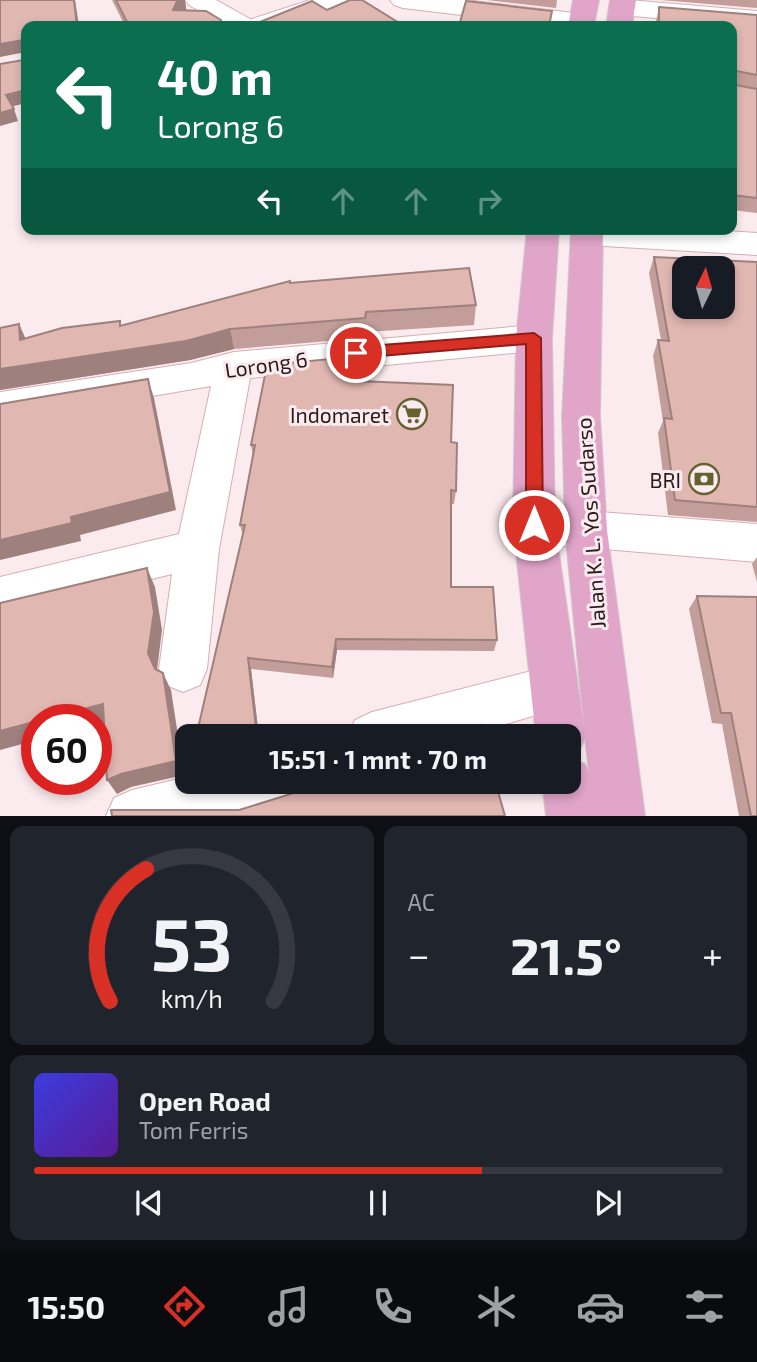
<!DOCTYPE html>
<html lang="id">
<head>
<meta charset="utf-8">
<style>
	:root { --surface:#171b24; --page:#20242c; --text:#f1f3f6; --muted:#9ea1a6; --line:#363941; --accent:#d93025 }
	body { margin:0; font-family:"Exo 2",sans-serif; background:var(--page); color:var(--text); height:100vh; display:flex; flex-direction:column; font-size:26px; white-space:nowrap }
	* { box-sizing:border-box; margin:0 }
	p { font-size:23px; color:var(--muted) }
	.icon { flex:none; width:38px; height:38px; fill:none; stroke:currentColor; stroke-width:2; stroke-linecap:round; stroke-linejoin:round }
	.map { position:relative; height:816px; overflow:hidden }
	.details { display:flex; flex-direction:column; gap:10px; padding:10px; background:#0d0f14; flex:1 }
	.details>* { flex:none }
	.hud { position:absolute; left:21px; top:21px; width:716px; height:214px; border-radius:14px; box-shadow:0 4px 10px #0003; background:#0b6e4f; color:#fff; overflow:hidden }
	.needle { width:46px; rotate:5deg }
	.fabs { position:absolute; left:672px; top:256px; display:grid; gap:14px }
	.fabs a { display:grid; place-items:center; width:63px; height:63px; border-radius:14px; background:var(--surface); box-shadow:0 4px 10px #0003; font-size:35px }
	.speed { position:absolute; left:21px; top:704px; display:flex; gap:14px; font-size:35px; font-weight:700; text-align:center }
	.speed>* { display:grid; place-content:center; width:91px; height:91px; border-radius:50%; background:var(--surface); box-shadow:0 4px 10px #0003; line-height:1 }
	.speed .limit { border:10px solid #d22; background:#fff; color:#111 }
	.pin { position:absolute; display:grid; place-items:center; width:60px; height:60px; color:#fff; margin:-30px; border:4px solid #fff; border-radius:50%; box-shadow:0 2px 7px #0007 }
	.me { position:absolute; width:77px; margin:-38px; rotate:0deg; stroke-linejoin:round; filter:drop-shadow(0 0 5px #0008) }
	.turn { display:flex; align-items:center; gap:24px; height:147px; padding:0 21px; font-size:32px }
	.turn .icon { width:91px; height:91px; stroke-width:2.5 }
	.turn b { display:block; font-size:49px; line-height:60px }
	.lanes { display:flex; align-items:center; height:66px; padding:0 21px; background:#0003; justify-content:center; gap:35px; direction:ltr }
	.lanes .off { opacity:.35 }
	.big { font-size:52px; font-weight:700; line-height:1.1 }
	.details .tile { flex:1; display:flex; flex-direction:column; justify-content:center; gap:10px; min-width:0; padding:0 24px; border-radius:14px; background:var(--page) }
	.details .dial { align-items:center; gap:0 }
	.dial svg { height:182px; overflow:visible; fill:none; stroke:var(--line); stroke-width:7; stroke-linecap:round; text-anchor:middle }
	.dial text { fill:var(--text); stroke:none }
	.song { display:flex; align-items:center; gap:21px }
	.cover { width:84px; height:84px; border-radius:10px; background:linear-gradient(135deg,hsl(240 70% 55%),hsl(270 70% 35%)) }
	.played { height:7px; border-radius:4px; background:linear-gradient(90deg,var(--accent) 65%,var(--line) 65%) }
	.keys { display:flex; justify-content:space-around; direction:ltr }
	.heat { display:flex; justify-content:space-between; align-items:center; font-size:38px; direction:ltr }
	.details .tiles { flex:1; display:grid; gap:10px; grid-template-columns:1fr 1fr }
	.tile:last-child { grid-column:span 2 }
	.trip { position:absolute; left:175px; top:724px; width:406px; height:70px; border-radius:14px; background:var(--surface); box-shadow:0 4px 10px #0003; font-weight:700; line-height:70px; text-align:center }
	.tab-bar { display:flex; height:112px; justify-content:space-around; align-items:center; background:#090b0e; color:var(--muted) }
	.tab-bar .icon { width:49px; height:49px }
	.tab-bar .on { color:var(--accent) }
	.tab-bar b { font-size:32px; color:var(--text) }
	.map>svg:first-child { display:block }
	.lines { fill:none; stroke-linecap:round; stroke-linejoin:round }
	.street-casing { stroke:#d6adb5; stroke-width:2 }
	.secondary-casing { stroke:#d6adb5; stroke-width:2 }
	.primary-casing { stroke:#d0cdcd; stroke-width:2 }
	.street { fill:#fff; fill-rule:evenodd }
	.secondary { fill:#fff; fill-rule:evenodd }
	.primary { fill:#e0a5c9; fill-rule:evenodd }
	.wall { fill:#c29d99 }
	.shaded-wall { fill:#9e807d }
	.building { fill:#e1b7b2; stroke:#9e807d; stroke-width:2; fill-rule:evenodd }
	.route { fill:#d93025; stroke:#8d1f18; stroke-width:2 }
	.labels { text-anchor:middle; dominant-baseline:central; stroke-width:6; stroke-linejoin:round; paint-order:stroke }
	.street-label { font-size:21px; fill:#291a1d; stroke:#fcebee }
	.poi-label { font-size:21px; fill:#291a1d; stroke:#fcebee; text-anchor:end }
</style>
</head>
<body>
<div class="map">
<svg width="757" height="816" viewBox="0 0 757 816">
	<rect width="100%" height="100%" fill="#fcebee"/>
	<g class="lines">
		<g class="street-casing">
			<path id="street" d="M310,0H348L344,5L283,26H245L249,20Z
				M390,0H465L582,14L591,17L595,22L592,26H554L403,8L394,5Z
				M629,0L757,11V27L622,15L613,12L609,7L613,2Z
				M534,325L547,329L552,338L547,347L534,351L250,378L219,549L207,669L200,685L183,692L166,685L159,669L172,574L0,617V577L179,534L211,386L0,422V392L191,363L234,352Z
				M534,507L757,524V562L534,543L519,538L513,525L519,512Z
				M555,665L572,672L579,688L572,704L463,737H347L355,720L372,712Z
				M187,777V782H303L296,800L242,816H106L114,798L132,790Z"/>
		</g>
		<g class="secondary-casing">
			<path id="secondary" d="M185,0H216L252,20L256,26H225L189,5Z
				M574,229H696L757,233V255L587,245L575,242L571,234Z"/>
		</g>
		<g class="primary-casing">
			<path id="primary" d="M573,0H599L594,26H568Z
				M610,0H636L632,26H606Z
				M527,229H559L552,338L555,525L584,727L565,530L562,416L571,229H603L600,416L607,530L645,816H546L542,782H569V737H536L513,525L516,338ZM585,738L589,773L585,764L570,758L578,754Z"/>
		</g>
		<use href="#street" class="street"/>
		<use href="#secondary" class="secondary"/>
		<use href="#primary" class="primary"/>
	</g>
	<path class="wall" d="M112,0H185L186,11L222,26H125Z
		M487,0H557L556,8Z
		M660,0H757V8Z
		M659,7L757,15V213L732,210V26H656V21Z
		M654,257L757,262V522L668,515L658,433L663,421L653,356L658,340H661L649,273Z
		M290,283L476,305L474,325L366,332L365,338L234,349L190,360L0,390L19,324L25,339L122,326Z
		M362,370L361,381L451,442L456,491L454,504H451V587L497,640L494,651L337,650L333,678L251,669L259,737H196L243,536L240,525L253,456L251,445Z
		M757,557V582L752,564Z
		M697,596L757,597V816H739L722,724L712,723L689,609Z"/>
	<path class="shaded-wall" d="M74,0H75L79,26H77Z
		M180,0H185L187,16L173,10L177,1Z
		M24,40L26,52L0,57V44Z
		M26,90V103L10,107L6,95Z
		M14,109L18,121L0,126V113Z
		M19,324L28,344L20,340Z
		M230,329L234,349L190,360L0,390V369Z
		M362,356V370L359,395V381Z
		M148,379L154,398L176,510L80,535L81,541L0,560V540L71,517Z
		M147,568L155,587L162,630L157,670L164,686L148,653Z
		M336,639L337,650L333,678L332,667Z
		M248,658L251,669L259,737H257Z
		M163,673L171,690L184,775L131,787L117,794L107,780Z
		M103,704L113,720L96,724V719H45Z
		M37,721V740L0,750V731Z
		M503,786L499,796L497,788Z"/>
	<path class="building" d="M0,0H74L77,26H26V90L6,95L14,109L0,113V64L24,60V40L0,44Z
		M116,0H180L177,1L173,10L206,11L221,20L217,26H129Z
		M350,0H362L404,26H250L312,1L327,10Z
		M466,1L552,11L549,26H459Z
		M659,7L757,15V75L737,71L734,74L735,85L757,89V198L732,195V26H659Z
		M654,257L757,262V507L675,500L664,418L672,419L658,340L669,341ZM684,268H723V306H684Z
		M469,268L476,305L366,312L365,318L230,329L186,341L0,369V328L19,324L20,340L62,328L120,321V326L290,281V283Z
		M362,356L359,381L453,385L451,442L457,443L456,491L451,490V587H493L497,640L336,639L332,667L248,658L257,737H196L245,525H240L255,445H251L267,365Z
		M148,379L170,492L71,517L72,523L0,540V404Z
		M147,568L154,612L148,653L155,669L163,673L176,761L121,774L107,780L103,704L45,719H37V721L0,731V603Z
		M697,596L757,597V816H751L731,713H721Z
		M481,725L485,737H384L410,729H465Z
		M300,782H501L503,786L497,788L505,816H112L111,810H239L294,793Z"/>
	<path class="route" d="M534,333L541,338L543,525L540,531L534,533L528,531L526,525V344L356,358L348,353L356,347Z"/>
	<defs>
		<g id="supermarket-ring" transform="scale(1.575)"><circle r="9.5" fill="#fcebee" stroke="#646330" stroke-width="1.5"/><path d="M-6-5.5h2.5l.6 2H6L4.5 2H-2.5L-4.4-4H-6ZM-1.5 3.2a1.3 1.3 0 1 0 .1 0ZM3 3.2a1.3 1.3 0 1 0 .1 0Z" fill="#646330"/></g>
		<g id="bank-ring" transform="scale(1.575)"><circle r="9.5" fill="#fcebee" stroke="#646330" stroke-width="1.5"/><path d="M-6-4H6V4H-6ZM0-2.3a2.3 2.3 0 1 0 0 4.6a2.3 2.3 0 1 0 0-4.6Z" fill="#646330"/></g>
	</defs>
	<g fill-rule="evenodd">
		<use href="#supermarket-ring" x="412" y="414"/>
		<use href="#bank-ring" x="704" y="479"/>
	</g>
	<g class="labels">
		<g class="street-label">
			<text transform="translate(266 364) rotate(-8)">Lorong 6</text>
			<text transform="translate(590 523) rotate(-94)">Jalan K. L. Yos Sudarso</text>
		</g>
		<g class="poi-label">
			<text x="389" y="414">Indomaret</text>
			<text x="681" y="479">BRI</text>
		</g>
	</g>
</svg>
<div class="fabs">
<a><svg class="needle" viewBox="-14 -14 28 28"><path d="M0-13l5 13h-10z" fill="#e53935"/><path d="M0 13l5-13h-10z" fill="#9ea1a6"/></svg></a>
</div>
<div class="speed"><div class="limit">60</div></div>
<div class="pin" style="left:356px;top:353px;background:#d93025"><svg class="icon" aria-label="arrive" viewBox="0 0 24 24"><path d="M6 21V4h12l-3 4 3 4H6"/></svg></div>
<svg class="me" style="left:534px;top:525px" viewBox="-20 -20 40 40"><circle r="17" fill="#d93025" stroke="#fff" stroke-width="3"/><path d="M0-11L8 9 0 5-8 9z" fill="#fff"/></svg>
<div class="trip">15:51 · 1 mnt · 70 m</div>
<div class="hud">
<div class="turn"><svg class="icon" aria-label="left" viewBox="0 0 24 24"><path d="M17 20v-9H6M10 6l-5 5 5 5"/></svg><div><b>40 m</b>Lorong 6</div></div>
<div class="lanes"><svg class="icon" aria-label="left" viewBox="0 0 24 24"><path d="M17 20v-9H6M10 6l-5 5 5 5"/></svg><svg class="icon off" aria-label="ahead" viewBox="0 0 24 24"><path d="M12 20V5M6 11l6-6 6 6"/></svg><svg class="icon off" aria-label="ahead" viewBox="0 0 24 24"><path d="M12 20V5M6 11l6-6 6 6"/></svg><svg class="icon off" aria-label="right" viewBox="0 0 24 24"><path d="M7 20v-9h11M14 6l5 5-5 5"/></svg></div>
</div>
</div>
<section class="details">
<div class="tiles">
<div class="tile dial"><svg viewBox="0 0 100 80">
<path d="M14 69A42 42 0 1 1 86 69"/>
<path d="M14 69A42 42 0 0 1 30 11" stroke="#d93025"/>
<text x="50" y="56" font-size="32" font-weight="700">53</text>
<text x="50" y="72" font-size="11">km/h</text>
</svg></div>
<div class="tile"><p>AC</p>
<div class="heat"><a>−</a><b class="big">21.5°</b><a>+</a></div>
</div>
<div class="tile">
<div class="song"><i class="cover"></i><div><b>Open Road</b><p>Tom Ferris</p></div></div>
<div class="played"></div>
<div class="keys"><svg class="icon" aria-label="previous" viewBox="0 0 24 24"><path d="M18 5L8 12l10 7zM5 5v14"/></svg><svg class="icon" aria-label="pause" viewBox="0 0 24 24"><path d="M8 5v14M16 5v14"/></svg><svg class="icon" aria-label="next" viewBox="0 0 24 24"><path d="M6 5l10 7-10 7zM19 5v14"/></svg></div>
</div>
</div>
</section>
<nav class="tab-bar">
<b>15:50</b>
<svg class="icon on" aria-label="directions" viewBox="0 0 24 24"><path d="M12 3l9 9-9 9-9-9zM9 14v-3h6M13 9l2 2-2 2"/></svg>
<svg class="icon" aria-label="music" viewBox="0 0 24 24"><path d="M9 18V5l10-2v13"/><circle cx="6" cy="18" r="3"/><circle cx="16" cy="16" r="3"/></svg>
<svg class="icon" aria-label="phone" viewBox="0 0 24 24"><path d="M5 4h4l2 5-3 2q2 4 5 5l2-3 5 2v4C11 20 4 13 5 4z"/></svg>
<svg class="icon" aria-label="climate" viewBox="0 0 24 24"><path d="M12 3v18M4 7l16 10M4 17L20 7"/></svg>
<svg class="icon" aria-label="car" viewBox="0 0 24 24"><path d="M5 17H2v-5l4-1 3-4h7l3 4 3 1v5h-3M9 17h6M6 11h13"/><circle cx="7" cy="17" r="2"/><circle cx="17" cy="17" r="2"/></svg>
<svg class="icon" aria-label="filters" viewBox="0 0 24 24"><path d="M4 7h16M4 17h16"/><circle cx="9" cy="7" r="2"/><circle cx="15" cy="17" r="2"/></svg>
</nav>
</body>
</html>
